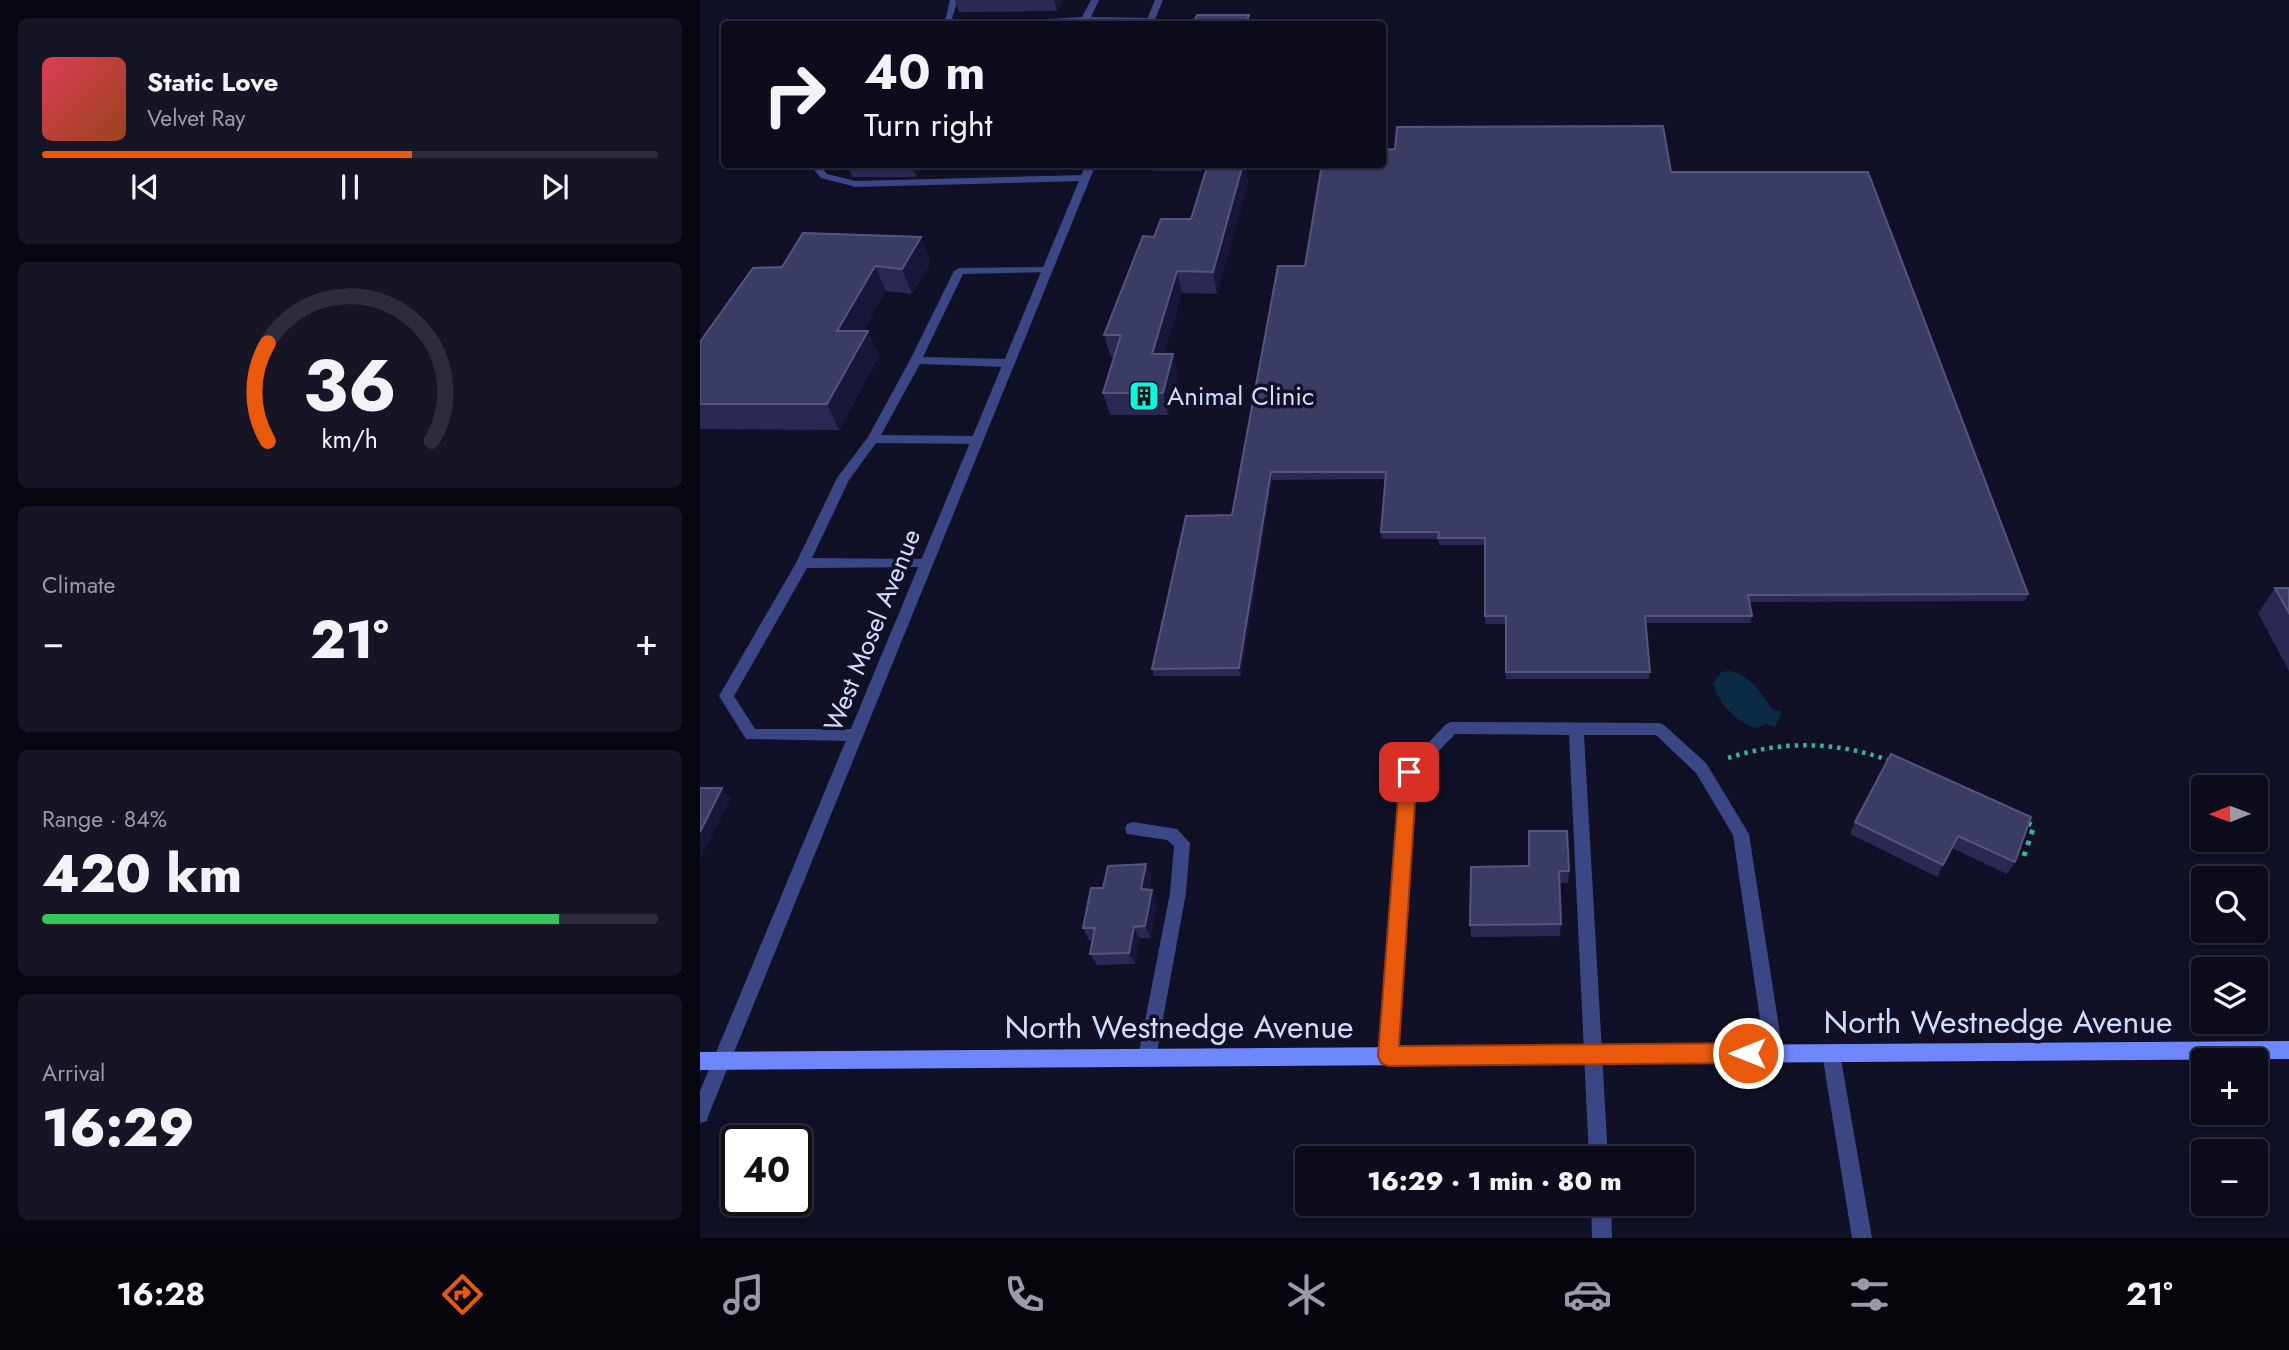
<!DOCTYPE html>
<html lang="en">
<head>
<meta charset="utf-8">
<style>
	:root { --surface:#0c0c1c; --page:#151525; --text:#f1f3f6; --muted:#9a9ba3; --line:#2c2c3b; --accent:#ea580c }
	body { margin:0; font-family:Jost,sans-serif; background:var(--page); color:var(--text); height:100vh; display:flex; flex-direction:column; font-size:26px; white-space:nowrap }
	* { box-sizing:border-box; margin:0 }
	p { font-size:23px; color:var(--muted) }
	.icon { flex:none; width:38px; height:38px; fill:none; stroke:currentColor; stroke-width:2; stroke-linecap:round; stroke-linejoin:round }
	.map { position:relative; flex:1; overflow:hidden }
	.drawer { display:flex; flex-direction:column; gap:18px; padding:18px; background:#07070f; width:700px }
	.drawer>* { flex:none }
	.banner { position:absolute; left:21px; top:21px; width:665px; height:147px; border-radius:7px; box-shadow:0 2px 5px #0004,0 0 0 2px var(--line); background:#0c0c1c; color:var(--text); overflow:hidden }
	.needle { width:46px; rotate:269deg }
	.controls { position:absolute; left:1491px; top:775px; display:grid; gap:14px }
	.controls a { display:grid; place-items:center; width:77px; height:77px; border-radius:7px; background:var(--surface); box-shadow:0 2px 5px #0004,0 0 0 2px var(--line); font-size:35px }
	.speed { position:absolute; left:21px; top:1125px; display:flex; gap:14px; font-size:35px; font-weight:700; text-align:center }
	.speed>* { display:grid; place-content:center; width:91px; height:91px; border-radius:50%; background:var(--surface); box-shadow:0 2px 5px #0004,0 0 0 2px var(--line); line-height:1 }
	.speed .limit { border:4px solid #111; border-radius:10px; background:#fff; color:#111 }
	.pin { position:absolute; display:grid; place-items:center; width:60px; height:60px; color:#fff; margin:-30px; border-radius:14px; box-shadow:0 4px 10px #0006 }
	.me { position:absolute; width:77px; margin:-38px; rotate:270deg; stroke-linejoin:round; filter:drop-shadow(0 0 5px #0008) }
	.turn { display:flex; align-items:center; gap:24px; height:147px; padding:0 28px; font-size:32px }
	.turn .icon { width:91px; height:91px; stroke-width:2.5 }
	.turn b { display:block; font-size:49px; line-height:60px }
	.big { font-size:52px; font-weight:800; line-height:1.1 }
	.drawer .card { flex:1; display:flex; flex-direction:column; justify-content:center; gap:10px; min-width:0; padding:0 24px; border-radius:10px; background:var(--page) }
	.drawer .dial { align-items:center; gap:0 }
	.dial svg { height:182px; overflow:visible; fill:none; stroke:var(--line); stroke-width:7; stroke-linecap:round; text-anchor:middle }
	.dial text { fill:var(--text); stroke:none }
	.song { display:flex; align-items:center; gap:21px }
	.cover { width:84px; height:84px; border-radius:10px; background:linear-gradient(135deg,hsl(350 70% 55%),hsl(20 70% 35%)) }
	.played { height:7px; border-radius:4px; background:linear-gradient(90deg,var(--accent) 60%,var(--line) 60%) }
	.keys { display:flex; justify-content:space-around; direction:ltr }
	.heat { display:flex; justify-content:space-between; align-items:center; font-size:38px; direction:ltr }
	.charge { height:10px; border-radius:5px; background:linear-gradient(90deg,#34c759 84%,var(--line) 0) }
	.trip { position:absolute; left:595px; top:1146px; width:399px; height:70px; border-radius:7px; background:var(--surface); box-shadow:0 2px 5px #0004,0 0 0 2px var(--line); font-weight:800; line-height:70px; text-align:center }
	.tab-bar { display:flex; height:112px; justify-content:space-around; align-items:center; background:#05050b; color:var(--muted) }
	.tab-bar .icon { width:49px; height:49px }
	.tab-bar .selected { color:var(--accent) }
	.tab-bar b { font-size:32px; color:var(--text) }
	main { display:flex; flex:1; min-height:0 }
	.map>svg:first-child { display:block }
	.water { fill:#0b2b44 }
	.lines { fill:none; stroke-linecap:round; stroke-linejoin:round }
	.path-far1 { stroke:#31b794; stroke-width:4.5; stroke-dasharray:3.5 5; stroke-linecap:butt }
	.path { stroke:#31b794; stroke-width:5; stroke-dasharray:4.5 7; stroke-linecap:butt }
	.lane { fill:#3b4785; fill-rule:evenodd }
	.street { fill:#3b4785; fill-rule:evenodd }
	.secondary { fill:#6e87fd; fill-rule:evenodd }
	.wall { fill:#292954 }
	.shaded-wall { fill:#17173a }
	.building { fill:#3b3c66; stroke:#54557e; stroke-width:2 }
	.route { fill:#ea580c; stroke:#983908; stroke-width:2 }
	.labels { text-anchor:middle; dominant-baseline:central; stroke-width:7; stroke-linejoin:round; paint-order:stroke }
	.poi-label { font-size:26px; fill:#d5d9fe; stroke:#101026; text-anchor:start }
	.street-label { font-size:26px; fill:#d5d9fe; stroke:#101026 }
	.near-street-label { font-size:32px; fill:#d5d9fe; stroke:#101026 }
</style>
</head>
<body>
<main>
<section class="drawer">
<div class="card">
<div class="song"><i class="cover"></i><div><b>Static Love</b><p>Velvet Ray</p></div></div>
<div class="played"></div>
<div class="keys"><svg class="icon" aria-label="previous" viewBox="0 0 24 24"><path d="M18 5L8 12l10 7zM5 5v14"/></svg><svg class="icon" aria-label="pause" viewBox="0 0 24 24"><path d="M8 5v14M16 5v14"/></svg><svg class="icon" aria-label="next" viewBox="0 0 24 24"><path d="M6 5l10 7-10 7zM19 5v14"/></svg></div>
</div>
<div class="card dial"><svg viewBox="0 0 100 80">
<path d="M14 69A42 42 0 1 1 86 69"/>
<path d="M14 69A42 42 0 0 1 14 26" stroke="#ea580c"/>
<text x="50" y="56" font-size="32" font-weight="700">36</text>
<text x="50" y="72" font-size="11">km/h</text>
</svg></div>
<div class="card"><p>Climate</p>
<div class="heat"><a>−</a><b class="big">21°</b><a>+</a></div>
</div>
<div class="card"><p>Range · 84%</p><b class="big">420 km</b><div class="charge"></div></div>
<div class="card"><p>Arrival</p><b class="big">16:29</b></div>
</section>
<div class="map">
<svg width="1589" height="1238" viewBox="0 0 1589 1238">
	<rect width="100%" height="100%" fill="#101026"/>
	<path class="water" d="M1028,671C1050,673 1060,693 1073,710L1082,711L1075,727L1067,724L1055,728C1036,722 1019,703 1013,684L1021,672Z"/>
	<g class="lines">
		<path class="path-far1" d="M1028,758C1083,740 1139,741 1193,762"/>
		<path class="path" d="M1324,856L1334,826L1326,822"/>
		<path class="lane" d="M250,0H258L252,18L258,22H270L271,24H251L245,21Z
			M391,0H399L391,17L450,18L454,20L450,22L294,24L298,22L382,17Z
			M109,164H119L127,174L156,181L385,175L390,178L385,181L156,187L121,178Z
			M347,267L351,268V272L263,274L223,357L309,359L315,363L309,367L220,364L181,435L277,436L283,440L277,444L176,443L149,480L112,558L225,559L230,561L232,564L230,567L107,568L34,696L55,729H155L160,731L163,735L160,739L155,741L46,739L19,696L96,563L137,478L168,437L210,360L254,271L259,268Z
			M751,722L959,723L964,725L1006,763L1049,834L1083,1053L1080,1059L1074,1062L1068,1059L1065,1053L1033,835L996,773L956,735H884L908,1158H889L869,735L755,734L717,774L698,1056L695,1062L689,1065L683,1062L680,1056L701,772L746,724Z
			M433,822L477,829L490,843L486,893L456,1057L453,1063L447,1066L441,1063L438,1057L470,893L474,846L467,840L427,834L425,829L427,824Z
			M1131,1044L1137,1047L1140,1053L1172,1238H1152L1122,1053L1125,1047Z
			M891,1204H911L912,1238H892Z"/>
		<path class="street" d="M455,0H463L453,24H445Z
			M386,164H396L9,1114L7,1121L0,1123V1091Z"/>
		<path class="secondary" d="M1589,1041V1059L0,1070V1052Z"/>
	</g>
	<path class="wall" d="M255,0H363L357,11L259,12Z
		M147,164H222L216,177H152Z
		M452,164H504L502,171H453Z
		M508,164H545L548,182L517,294L482,293L464,354L478,376L468,415H410L403,393L414,357H411L404,335L454,237L491,219Z
		M971,172L1328,594L1325,601L1049,602L1052,616L1050,623H946L950,672L949,679H806V624H785V545H739L738,539H682L681,532L685,479L572,480L541,676H454L452,669L532,515L605,266Z
		M231,262L212,294L186,291L163,331H168L179,356L139,430L0,429V342L82,267Z
		M1575,588H1589V671L1558,613Z
		M1191,754L1315,862L1307,874L1252,848L1237,877L1150,834L1155,822Z
		M829,831L869,871L868,883H859L861,924L860,936L771,937L770,925L828,866Z
		M446,864L451,876L449,890H452L457,902L451,938H440L435,964L397,965L390,954L393,940H389L383,928L403,888Z"/>
	<path class="shaded-wall" d="M354,0H363L357,11Z
		M549,15L551,24H546Z
		M211,164H222L216,177Z
		M543,164H545L548,182L517,294L513,272Z
		M221,237L231,262L212,294L202,269Z
		M175,266L186,291L149,356L137,331Z
		M477,271L482,293L458,376L452,354Z
		M168,331L179,356L139,430L127,404Z
		M473,354L478,376L468,415L463,393Z
		M571,472L572,480L541,676L539,668Z
		M22,788L31,798L0,861V832Z
		M446,864L451,876L446,901L441,889Z
		M452,890L457,902L451,938L445,926Z
		M434,927L440,938L435,964L429,953Z"/>
	<path class="building" d="M497,15H549L546,24H493Z
		M963,126L971,172H1168L1328,594L1048,595L1052,616H945L950,672H806V616H785V538H738L739,532H681L686,472H571L539,668L452,669L486,516L532,515L578,266H605L622,164H682V150L695,149L697,127Z
		M508,164H543L513,272L477,271L452,354H473L463,393H403L421,335H404L443,236L454,237L461,219H491Z
		M103,233L221,237L202,269L175,266L137,331H168L127,404H0V342L53,268L82,267Z
		M1575,588H1589V613Z
		M1191,754L1331,817L1315,862L1258,836L1243,865L1155,822Z
		M0,788H22L0,832Z
		M829,831H867L869,871H859L861,924L770,925L771,867L829,866Z
		M446,864L441,889L452,890L445,926L434,927L429,953L390,954L395,928H383L391,888H403L408,866Z"/>
	<path class="route" d="M709,765L715,767L717,772L699,1046L1048,1043L1056,1046L1059,1053L1056,1060L1048,1063L688,1066L681,1063L678,1056L700,772L702,767Z"/>
	<defs>
		<g id="building-square" transform="scale(1.575)"><rect x="-9" y="-9" width="18" height="18" rx="4" fill="#04fbe2" stroke="#101026"/><path d="M-4-6H4V6H1V3H-1V6H-4ZM-2.5-4.3h1.7v1.8h-1.7ZM.8-4.3h1.7v1.8H.8ZM-2.5-1h1.7V.8h-1.7ZM.8-1h1.7V.8H.8Z" fill="#111"/></g>
	</defs>
	<g fill-rule="evenodd">
		<use href="#building-square" x="444" y="396"/>
	</g>
	<g class="labels">
		<g class="poi-label">
			<text x="467" y="396">Animal Clinic</text>
		</g>
		<g class="street-label">
			<text transform="translate(172 630) rotate(-68)">West Mosel Avenue</text>
		</g>
		<g class="near-street-label">
			<text x="1298" y="1022">North Westnedge Avenue</text>
			<text x="479" y="1027">North Westnedge Avenue</text>
		</g>
	</g>
</svg>
<div class="controls">
<a><svg class="needle" viewBox="-14 -14 28 28"><path d="M0-13l5 13h-10z" fill="#e53935"/><path d="M0 13l5-13h-10z" fill="#9a9ba3"/></svg></a>
<a><svg class="icon" aria-label="search" viewBox="0 0 24 24"><circle cx="10" cy="10" r="6"/><path d="M15 15l6 6"/></svg></a>
<a><svg class="icon" aria-label="layers" viewBox="0 0 24 24"><path d="M12 4l9 5-9 5-9-5zM3 14l9 5 9-5"/></svg></a>
<a>+</a>
<a>−</a>
</div>
<div class="speed"><div class="limit">40</div></div>
<div class="pin" style="left:709px;top:772px;background:#d93025"><svg class="icon" aria-label="arrive" viewBox="0 0 24 24"><path d="M6 21V4h12l-3 4 3 4H6"/></svg></div>
<svg class="me" style="left:1048px;top:1053px" viewBox="-20 -20 40 40"><circle r="17" fill="#ea580c" stroke="#fff" stroke-width="3"/><path d="M0-11L8 9 0 5-8 9z" fill="#fff"/></svg>
<div class="trip">16:29 · 1 min · 80 m</div>
<div class="banner">
<div class="turn"><svg class="icon" aria-label="right" viewBox="0 0 24 24"><path d="M7 20v-9h11M14 6l5 5-5 5"/></svg><div><b>40 m</b>Turn right</div></div>
</div>
</div>
</main>
<nav class="tab-bar">
<b>16:28</b>
<svg class="icon selected" aria-label="directions" viewBox="0 0 24 24"><path d="M12 3l9 9-9 9-9-9zM9 14v-3h6M13 9l2 2-2 2"/></svg>
<svg class="icon" aria-label="music" viewBox="0 0 24 24"><path d="M9 18V5l10-2v13"/><circle cx="6" cy="18" r="3"/><circle cx="16" cy="16" r="3"/></svg>
<svg class="icon" aria-label="phone" viewBox="0 0 24 24"><path d="M5 4h4l2 5-3 2q2 4 5 5l2-3 5 2v4C11 20 4 13 5 4z"/></svg>
<svg class="icon" aria-label="climate" viewBox="0 0 24 24"><path d="M12 3v18M4 7l16 10M4 17L20 7"/></svg>
<svg class="icon" aria-label="car" viewBox="0 0 24 24"><path d="M5 17H2v-5l4-1 3-4h7l3 4 3 1v5h-3M9 17h6M6 11h13"/><circle cx="7" cy="17" r="2"/><circle cx="17" cy="17" r="2"/></svg>
<svg class="icon" aria-label="filters" viewBox="0 0 24 24"><path d="M4 7h16M4 17h16"/><circle cx="9" cy="7" r="2"/><circle cx="15" cy="17" r="2"/></svg>
<b>21°</b>
</nav>
</body>
</html>
